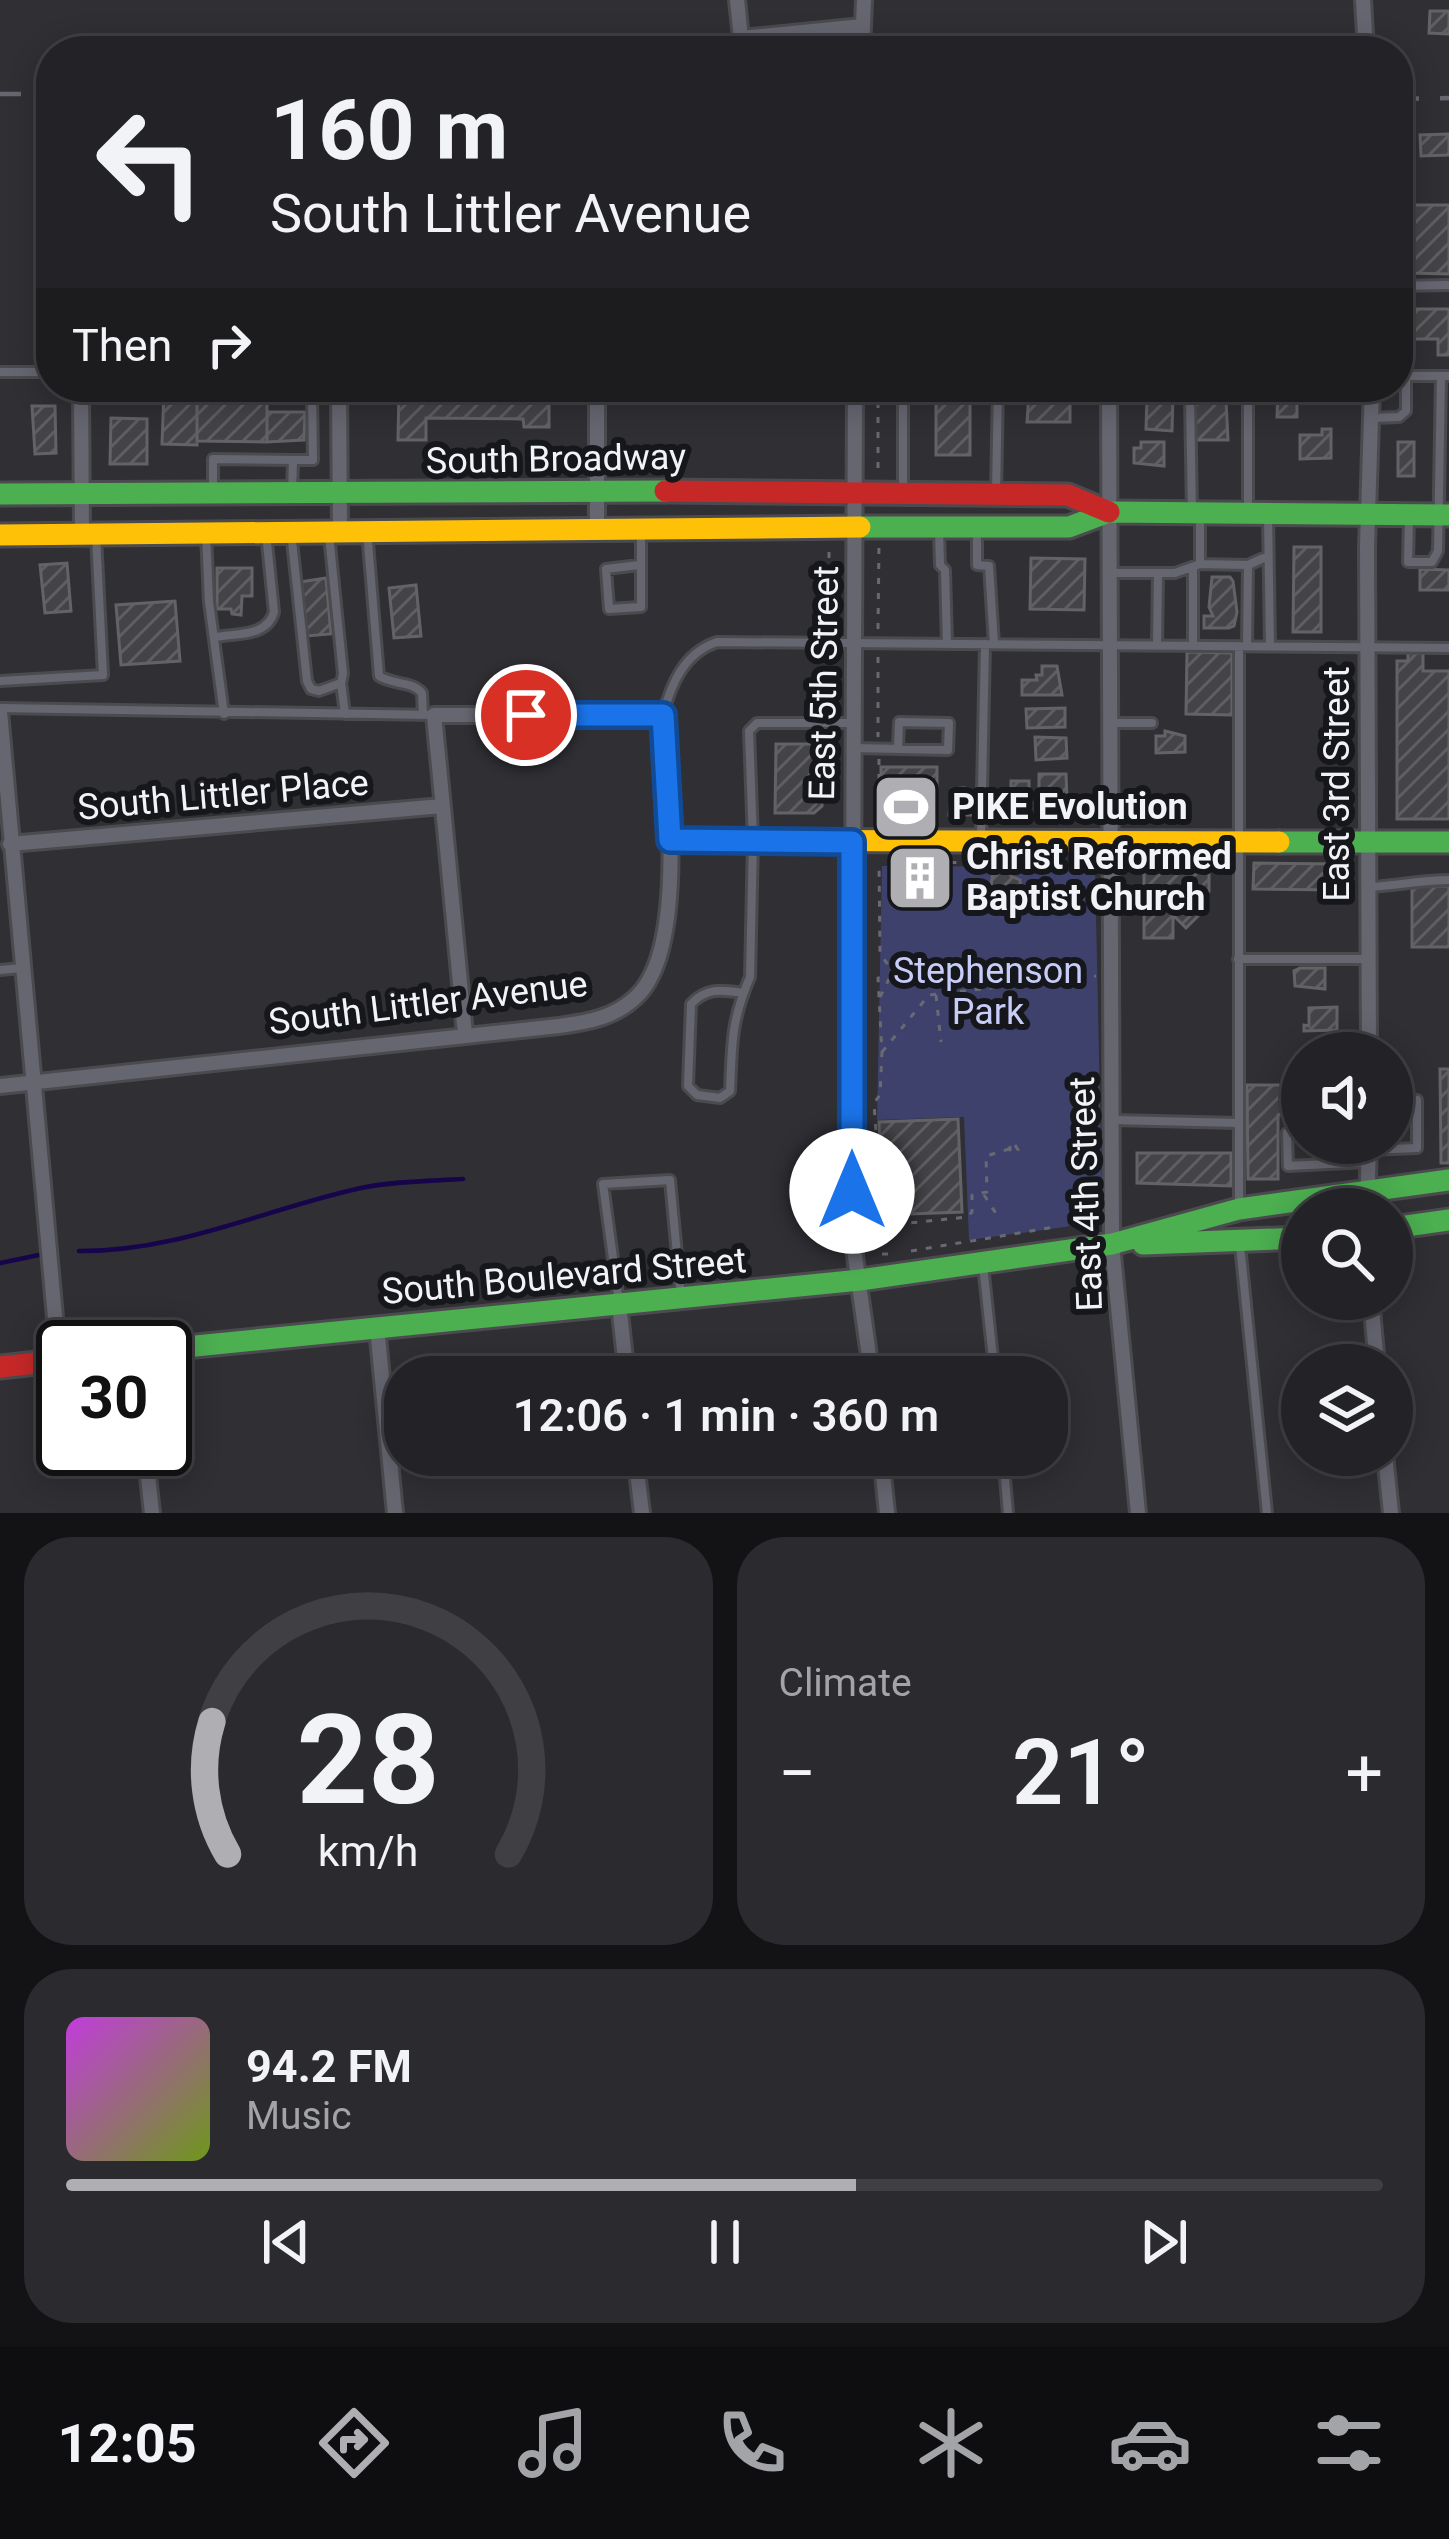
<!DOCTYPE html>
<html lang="en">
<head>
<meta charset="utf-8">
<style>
	:root { --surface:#232327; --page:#2b2b2f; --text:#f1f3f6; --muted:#a3a4a7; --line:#404044; --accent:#aeaeb3 }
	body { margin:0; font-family:Roboto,sans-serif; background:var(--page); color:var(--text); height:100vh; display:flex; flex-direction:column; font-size:45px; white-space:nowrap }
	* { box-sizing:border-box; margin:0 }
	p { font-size:39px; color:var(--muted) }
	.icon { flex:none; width:66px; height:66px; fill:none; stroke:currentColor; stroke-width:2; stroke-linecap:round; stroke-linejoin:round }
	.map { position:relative; height:1513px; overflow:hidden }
	.sheet { display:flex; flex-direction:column; gap:24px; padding:24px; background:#131315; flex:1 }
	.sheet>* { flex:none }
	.top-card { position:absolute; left:36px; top:36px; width:1377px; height:366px; border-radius:48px; box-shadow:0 6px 30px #0003,0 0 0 3px var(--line); background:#232327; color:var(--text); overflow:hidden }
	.tools { position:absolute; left:1281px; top:1032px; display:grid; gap:24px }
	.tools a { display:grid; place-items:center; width:132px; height:132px; border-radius:50%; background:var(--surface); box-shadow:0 6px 30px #0003,0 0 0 3px var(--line); font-size:60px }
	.speed { position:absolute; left:36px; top:1320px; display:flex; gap:24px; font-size:60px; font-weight:700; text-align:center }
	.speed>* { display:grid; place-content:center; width:156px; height:156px; border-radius:50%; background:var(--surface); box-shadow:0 6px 30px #0003,0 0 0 3px var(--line); line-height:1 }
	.speed .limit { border:6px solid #111; border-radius:18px; background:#fff; color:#111 }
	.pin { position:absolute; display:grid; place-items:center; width:102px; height:102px; color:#fff; margin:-51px; border:6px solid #fff; border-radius:50%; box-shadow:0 3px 12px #0007 }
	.me { position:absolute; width:132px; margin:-66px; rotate:0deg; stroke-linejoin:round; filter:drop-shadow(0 0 9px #0008) }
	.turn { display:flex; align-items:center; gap:42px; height:252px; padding:0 36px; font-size:54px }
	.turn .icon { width:156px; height:156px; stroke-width:2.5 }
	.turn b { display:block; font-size:84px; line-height:102px }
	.then { display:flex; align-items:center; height:114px; padding:0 36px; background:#0003; gap:24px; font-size:45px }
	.big { font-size:90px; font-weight:600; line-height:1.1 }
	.sheet .widget { flex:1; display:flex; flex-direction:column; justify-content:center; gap:18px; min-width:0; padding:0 42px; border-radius:48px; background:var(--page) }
	.sheet .dial { align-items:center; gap:0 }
	.dial svg { height:312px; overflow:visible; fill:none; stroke:var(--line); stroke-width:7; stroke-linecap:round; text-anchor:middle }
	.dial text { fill:var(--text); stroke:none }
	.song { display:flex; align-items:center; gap:36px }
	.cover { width:144px; height:144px; border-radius:18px; background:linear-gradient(135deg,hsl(290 70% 55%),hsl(80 70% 35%)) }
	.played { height:12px; border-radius:6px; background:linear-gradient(90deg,var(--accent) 60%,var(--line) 60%) }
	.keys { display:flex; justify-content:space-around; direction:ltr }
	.heat { display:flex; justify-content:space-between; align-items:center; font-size:66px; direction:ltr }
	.sheet .tiles { flex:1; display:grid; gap:24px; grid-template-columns:1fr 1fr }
	.widget:last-child { grid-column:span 2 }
	.trip { position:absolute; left:384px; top:1356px; width:684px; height:120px; border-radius:48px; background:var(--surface); box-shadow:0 6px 30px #0003,0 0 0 3px var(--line); font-weight:600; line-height:120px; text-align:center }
	.dock { display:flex; height:192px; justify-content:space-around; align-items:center; background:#0e0e10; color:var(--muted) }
	.dock .icon { width:84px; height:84px }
	.dock .selected { color:var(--accent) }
	.dock b { font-size:54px; color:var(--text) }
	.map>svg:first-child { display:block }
	.park { fill:#3f416d }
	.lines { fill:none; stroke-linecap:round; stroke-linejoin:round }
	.stream { stroke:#16054b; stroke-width:4.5 }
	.building { fill:url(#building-hatch); stroke:#636367; stroke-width:3 }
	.lane-casing { stroke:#4b4b4f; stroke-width:14 }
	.street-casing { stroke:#4b4b4f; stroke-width:20 }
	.fast-casing { stroke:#4b4b4f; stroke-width:27 }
	.slow-casing { stroke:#4b4b4f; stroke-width:27 }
	.jam-casing { stroke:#4b4b4f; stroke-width:27 }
	.path { stroke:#696a71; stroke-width:3; stroke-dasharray:6 9; stroke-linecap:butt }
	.lane { stroke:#666671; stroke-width:8 }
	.street { stroke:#666671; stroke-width:14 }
	.fast { stroke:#4caf50; stroke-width:21 }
	.slow { stroke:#ffc107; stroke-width:21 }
	.jam { stroke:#c62828; stroke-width:21 }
	.rail { stroke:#66666e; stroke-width:4.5; stroke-dasharray:21 21; stroke-linecap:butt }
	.route-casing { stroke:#114b97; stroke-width:30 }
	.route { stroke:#1a73e8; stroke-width:21 }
	.labels { text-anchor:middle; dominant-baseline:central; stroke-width:12; stroke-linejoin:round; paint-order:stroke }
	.street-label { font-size:36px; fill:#f2f3f8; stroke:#16171a }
	.poi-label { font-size:36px; font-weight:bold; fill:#f2f3f8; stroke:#16171a; text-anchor:start }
	.park-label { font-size:36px; fill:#c7ccf8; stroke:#16171a }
</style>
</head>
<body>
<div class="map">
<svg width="1449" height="1513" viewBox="0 0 1449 1513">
	<defs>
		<pattern id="building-hatch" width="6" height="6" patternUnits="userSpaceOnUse" patternTransform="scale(3)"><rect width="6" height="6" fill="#444448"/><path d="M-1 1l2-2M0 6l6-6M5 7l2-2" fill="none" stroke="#5f5f63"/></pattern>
	</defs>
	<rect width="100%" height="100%" fill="#2f2f34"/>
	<path class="park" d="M882,866L1095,867L1102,1196L1099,1218L1065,1227L969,1240L964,1117L877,1120Z"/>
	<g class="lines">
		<path class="stream" d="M79,1251C178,1252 265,1209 361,1188C394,1181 430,1181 463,1179
			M0,1263L39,1255"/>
	</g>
	<path class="building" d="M1430,11H1449V34L1429,33Z
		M1449,134V155L1421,156L1420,135Z
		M1411,205H1449V274L1411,273Z
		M1409,309H1449V355H1438V339H1409Z
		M399,387H549V427H524L523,419L426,418V440H398Z
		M1278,387H1297V417H1277Z
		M164,390L197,391V445L162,444Z
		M197,391L267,392V442L197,441Z
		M1029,393L1070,396V422H1027Z
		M1147,397H1173L1172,431L1146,429Z
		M936,399H970V455H936Z
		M1195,400H1226L1228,440H1195Z
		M32,406H55L56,453L35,454Z
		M267,412H305L304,440L267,442Z
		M111,418L147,419V464H110Z
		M1322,429H1331V458L1300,459V435H1322Z
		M1141,442H1164V466L1134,463V448H1141Z
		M1398,442H1414V476H1398Z
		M1294,547H1321V632H1293Z
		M1031,558L1085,559L1084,610L1030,609Z
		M67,563L71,611L45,613L40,565Z
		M217,568H252V596H242L241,615L232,614L231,609H217Z
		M1420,569L1449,570V590H1420Z
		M1212,577H1230L1233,581L1237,612L1234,626L1229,628H1204V616H1213L1209,607Z
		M326,578L331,634L307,636L300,582Z
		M416,585L421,636L394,638L389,588Z
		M175,601L180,661L121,665L116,605Z
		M1187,652L1232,653V715L1186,714Z
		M1408,653H1423V671H1449V819H1397V661H1408Z
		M1042,666H1057L1062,695H1022V680H1037L1036,675H1042Z
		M1065,708V727L1027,728L1026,709Z
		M1165,731L1185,736V752L1156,753V736H1165Z
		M1035,737L1066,738L1067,758L1036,760Z
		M776,744H815L823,752L822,806L814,813H775Z
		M881,767H937V821L881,820Z
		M1039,774H1066L1067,799L1039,804Z
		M1011,781H1029V804H1011Z
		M964,788V793H973V815H949L952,789Z
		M894,863L950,865V887L894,889L890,871Z
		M1254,863L1337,864V890L1253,889Z
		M1209,868V891H1202L1198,900L1206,908L1186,928L1173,915V938H1144V869Z
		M993,871H1011V876L1020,880L1021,896H1011L1012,902L989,901Z
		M1412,886H1449V947H1412Z
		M1300,968H1325V989L1295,986L1294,971Z
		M1337,1007V1030L1304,1031V1025L1309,1026V1008Z
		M1440,1069H1449V1163H1441Z
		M1247,1085H1302V1115H1278V1179H1248Z
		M958,1119L962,1212L883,1215L879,1122Z
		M1137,1153H1231V1186L1137,1183Z"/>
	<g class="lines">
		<g class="lane-casing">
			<path id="lane" d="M1398,286L1449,285
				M0,372H51
				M1398,376H1449
				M277,387V391L312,392L313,460H293L292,493
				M903,387V487
				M1229,387V394H1248V513
				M1373,418L1399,417L1406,411V376
				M213,492V459L293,460
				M996,493L998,387
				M1192,512L1190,397L1229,394
				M1268,516L1270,646
				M1409,517L1408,562H1432L1438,551L1441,376
				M939,529L940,565L945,570L947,644
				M977,529V565L989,566L994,644
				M367,531L379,676C393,685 412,681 422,693L423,715
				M291,532L307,681L311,689L319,691L341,683L343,674L329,535
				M206,534L209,602L224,714
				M1200,564V518
				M639,565L606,569L609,609L641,607V529
				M1111,573H1175L1200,564L1248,565L1268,556
				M216,637C237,633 267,637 274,612L266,533
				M1157,645L1158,573
				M1193,645V567
				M1247,646L1248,565
				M0,681L103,675L96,536
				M341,683L345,714
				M0,708L434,715
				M663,715C671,684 684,653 717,642L1449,648
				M1112,723H1152
				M854,748L948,750L949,723L899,722L898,749
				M981,839L985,644
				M1369,887C1396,886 1420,880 1449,880
				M1238,959H1367
				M0,970L22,968
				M743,993C722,990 707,987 691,1004L688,1086L697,1095L720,1098L730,1091C732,1044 731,1021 750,977L753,841L749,731L757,723H853
				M1113,1120L1239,1123
				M1302,1132L1287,1133L1288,1166L1369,1162
				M1369,1150L1417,1148V1100H1392
				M1239,1208V646
				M1240,1245L1267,1513
				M983,1265L995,1377
				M619,1303L603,1184L670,1180L681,1297
				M1003,1455L1008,1513"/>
		</g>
		<g class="street-casing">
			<path id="street" d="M737,0L741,38L863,26
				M1363,0L1366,51
				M862,51L864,0
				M81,387L82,534
				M339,387L340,530
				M855,387L852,1191L853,1242L872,1377
				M1109,387L1112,1244L1138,1513
				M597,527V387
				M0,712L59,1361
				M10,844L442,806
				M1369,1053L1367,546L1372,387
				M0,1086L559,1026C588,1022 614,1018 636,997C688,949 667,782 663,715H434L465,1034
				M1367,1209L1369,1143
				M1371,1299L1377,1365
				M619,1304L627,1377
				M377,1327L395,1513
				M145,1449L152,1513
				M635,1455L642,1513
				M881,1455L887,1513
				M1385,1455L1391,1513"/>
		</g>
		<g class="fast-casing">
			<path id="fast" d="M0,494L665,491
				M860,527H1069L1109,512L1449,515
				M1279,842H1449
				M1392,1228L1449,1220
				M1143,1244L1302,1238
				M165,1349L860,1280L1112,1244L1239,1209L1449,1180"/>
		</g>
		<g class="slow-casing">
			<path id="slow" d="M0,535L860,527
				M670,840L1279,842"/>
		</g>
		<g class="jam-casing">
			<path id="jam" d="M665,491L1068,495L1109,512
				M0,1367L63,1360"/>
		</g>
		<path class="path" d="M878,387V475
			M829,552V629
			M878,629L879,543
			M878,657V737
			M879,759V821
			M892,859L894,862L1096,864
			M936,995L941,1042
			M880,997L889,979
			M882,1052L929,995L1096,976
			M1015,1145L1018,1150L1012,1153L1009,1148Z
			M865,1149L877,1148L874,1103L880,1095L882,1052L878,978L890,977V967L880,954L879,862
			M868,1172L877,1171L883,1231
			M984,1195L997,1215
			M1077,1223L1097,1216
			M869,1238L909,1223L967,1217L972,1212V1195L987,1192L986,1156L1009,1149
			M870,1246L879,1254H891
			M911,1251L1055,1227"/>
		<use href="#lane" class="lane"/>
		<use href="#street" class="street"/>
		<use href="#fast" class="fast"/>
		<use href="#slow" class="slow"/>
		<use href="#jam" class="jam"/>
		<path class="rail" d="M0,94H51
			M1398,99L1449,98"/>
	</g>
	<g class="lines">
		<g class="route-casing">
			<path id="route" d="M526,715H663L670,840L852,842V1191"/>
		</g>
		<use href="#route" class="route"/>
	</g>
	<defs>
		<g id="stadium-square" transform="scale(3.45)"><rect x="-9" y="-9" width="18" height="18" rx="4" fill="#aeaeb3" stroke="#16171a"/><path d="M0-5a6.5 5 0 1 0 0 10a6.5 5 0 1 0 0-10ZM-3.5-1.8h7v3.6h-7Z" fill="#fff"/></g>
		<g id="building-square" transform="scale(3.45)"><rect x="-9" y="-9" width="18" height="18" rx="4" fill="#aeaeb3" stroke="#16171a"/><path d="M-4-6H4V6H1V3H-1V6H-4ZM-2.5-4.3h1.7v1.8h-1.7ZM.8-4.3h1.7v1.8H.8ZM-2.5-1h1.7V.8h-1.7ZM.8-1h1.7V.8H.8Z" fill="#fff"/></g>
	</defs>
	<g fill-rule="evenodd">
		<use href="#stadium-square" x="906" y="807"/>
		<use href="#building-square" x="920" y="878"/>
	</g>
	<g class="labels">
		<g class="street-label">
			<text transform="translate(556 459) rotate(-1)">South Broadway</text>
			<text transform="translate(824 683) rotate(-89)">East 5th Street</text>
			<text transform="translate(1337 784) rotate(-90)">East 3rd Street</text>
			<text transform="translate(223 795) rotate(-5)">South Littler Place</text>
			<text transform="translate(428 1003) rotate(-7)">South Littler Avenue</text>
			<text transform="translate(1086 1194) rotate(-92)">East 4th Street</text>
			<text transform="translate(564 1276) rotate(-5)">South Boulevard Street</text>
		</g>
		<g class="poi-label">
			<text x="952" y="807">PIKE Evolution</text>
			<text x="966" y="857">Christ Reformed<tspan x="966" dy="41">Baptist Church</tspan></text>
		</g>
		<g class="park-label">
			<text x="988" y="971">Stephenson<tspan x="988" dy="41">Park</tspan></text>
		</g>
	</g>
</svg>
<div class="tools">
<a><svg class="icon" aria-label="sound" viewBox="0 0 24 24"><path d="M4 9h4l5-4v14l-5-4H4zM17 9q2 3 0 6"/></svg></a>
<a><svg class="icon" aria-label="search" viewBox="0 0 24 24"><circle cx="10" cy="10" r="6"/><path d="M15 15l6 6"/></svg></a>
<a><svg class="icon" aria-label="layers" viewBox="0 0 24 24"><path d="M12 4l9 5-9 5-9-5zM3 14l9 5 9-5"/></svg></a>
</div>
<div class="speed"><div class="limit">30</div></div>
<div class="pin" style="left:526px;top:715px;background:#d93025"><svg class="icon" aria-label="arrive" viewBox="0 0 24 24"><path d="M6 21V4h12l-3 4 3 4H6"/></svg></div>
<svg class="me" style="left:852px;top:1191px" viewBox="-20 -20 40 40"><circle r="19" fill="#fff"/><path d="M0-13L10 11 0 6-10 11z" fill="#1a73e8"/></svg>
<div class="trip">12:06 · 1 min · 360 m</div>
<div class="top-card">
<div class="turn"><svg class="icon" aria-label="left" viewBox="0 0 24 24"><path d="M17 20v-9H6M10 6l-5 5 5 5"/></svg><div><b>160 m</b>South Littler Avenue</div></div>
<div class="then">Then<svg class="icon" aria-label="right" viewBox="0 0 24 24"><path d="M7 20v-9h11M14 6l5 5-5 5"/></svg></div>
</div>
</div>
<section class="sheet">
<div class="tiles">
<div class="widget dial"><svg viewBox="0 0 100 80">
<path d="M14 69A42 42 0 1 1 86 69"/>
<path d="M14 69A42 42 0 0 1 10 35" stroke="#aeaeb3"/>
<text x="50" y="56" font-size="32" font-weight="700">28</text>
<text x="50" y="72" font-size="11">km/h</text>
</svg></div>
<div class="widget"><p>Climate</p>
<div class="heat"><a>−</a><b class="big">21°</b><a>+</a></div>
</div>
<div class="widget">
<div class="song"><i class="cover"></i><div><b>94.2 FM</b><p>Music</p></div></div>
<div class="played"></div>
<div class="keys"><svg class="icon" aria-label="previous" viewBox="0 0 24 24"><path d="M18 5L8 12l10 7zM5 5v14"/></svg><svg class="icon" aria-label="pause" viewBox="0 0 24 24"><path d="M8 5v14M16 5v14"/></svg><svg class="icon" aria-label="next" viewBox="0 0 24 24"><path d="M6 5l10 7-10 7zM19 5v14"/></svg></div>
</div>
</div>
</section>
<nav class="dock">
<b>12:05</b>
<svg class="icon selected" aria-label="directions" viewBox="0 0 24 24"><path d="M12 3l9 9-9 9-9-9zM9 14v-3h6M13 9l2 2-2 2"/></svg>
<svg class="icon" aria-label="music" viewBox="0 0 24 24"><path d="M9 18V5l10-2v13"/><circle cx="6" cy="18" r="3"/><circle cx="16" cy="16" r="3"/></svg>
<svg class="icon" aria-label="phone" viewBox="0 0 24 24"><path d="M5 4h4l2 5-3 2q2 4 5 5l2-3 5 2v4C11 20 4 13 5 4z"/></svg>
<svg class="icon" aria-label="climate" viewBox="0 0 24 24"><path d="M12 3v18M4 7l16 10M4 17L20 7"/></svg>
<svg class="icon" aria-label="car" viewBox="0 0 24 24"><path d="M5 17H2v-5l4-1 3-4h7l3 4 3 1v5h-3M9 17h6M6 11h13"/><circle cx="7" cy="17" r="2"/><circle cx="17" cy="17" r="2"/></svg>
<svg class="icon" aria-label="filters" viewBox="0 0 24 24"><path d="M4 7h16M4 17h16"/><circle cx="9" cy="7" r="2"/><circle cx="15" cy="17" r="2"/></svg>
</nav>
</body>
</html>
